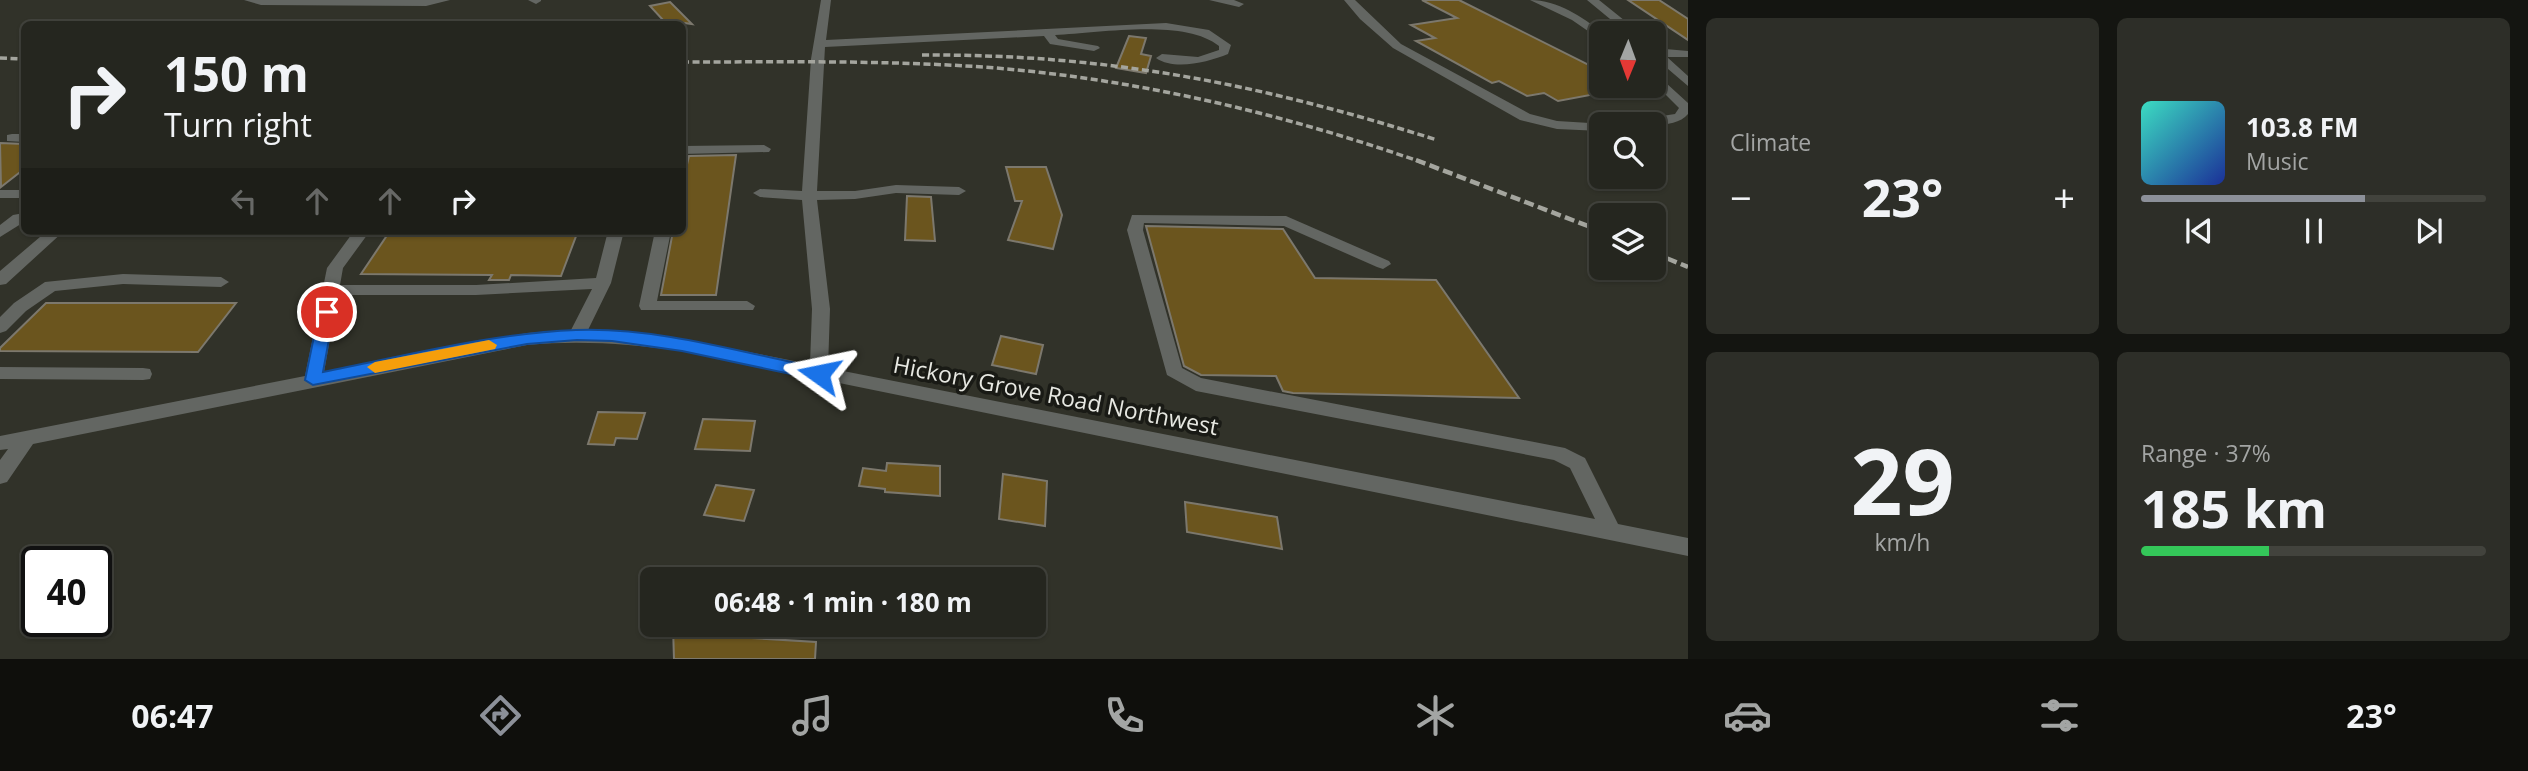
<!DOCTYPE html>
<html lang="en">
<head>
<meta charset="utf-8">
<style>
	:root { --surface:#25261f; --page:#2d2e28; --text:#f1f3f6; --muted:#a3a5a4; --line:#42433d; --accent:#8c9099 }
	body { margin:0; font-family:"Open Sans",sans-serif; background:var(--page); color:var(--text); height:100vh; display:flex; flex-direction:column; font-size:26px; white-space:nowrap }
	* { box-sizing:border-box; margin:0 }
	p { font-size:23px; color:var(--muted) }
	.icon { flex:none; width:38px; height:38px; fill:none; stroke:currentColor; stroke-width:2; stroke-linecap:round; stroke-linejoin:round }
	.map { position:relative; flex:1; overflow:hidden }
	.drawer { display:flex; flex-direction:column; gap:18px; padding:18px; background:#141511; width:840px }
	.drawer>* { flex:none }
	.guide { position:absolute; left:21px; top:21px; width:665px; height:214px; border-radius:10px; box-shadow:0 2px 5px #0004,0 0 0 2px var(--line); background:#25261f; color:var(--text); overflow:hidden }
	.needle { width:46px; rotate:181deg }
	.fabs { position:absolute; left:1589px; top:21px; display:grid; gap:14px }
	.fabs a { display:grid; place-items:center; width:77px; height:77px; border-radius:10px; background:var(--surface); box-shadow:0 2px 5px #0004,0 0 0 2px var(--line); font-size:35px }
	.speed { position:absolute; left:21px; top:546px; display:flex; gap:14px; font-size:35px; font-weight:700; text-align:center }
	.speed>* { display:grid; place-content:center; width:91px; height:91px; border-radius:50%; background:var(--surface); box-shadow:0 2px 5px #0004,0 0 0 2px var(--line); line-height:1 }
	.speed .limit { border:4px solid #111; border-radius:10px; background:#fff; color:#111 }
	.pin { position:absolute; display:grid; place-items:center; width:60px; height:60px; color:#fff; margin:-30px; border:4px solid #fff; border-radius:50%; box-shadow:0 2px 7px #0007 }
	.me { position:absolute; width:77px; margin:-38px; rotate:282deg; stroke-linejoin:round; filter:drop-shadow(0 0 5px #0008) }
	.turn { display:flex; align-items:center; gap:24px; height:147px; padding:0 28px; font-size:32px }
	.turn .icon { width:91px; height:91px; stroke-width:2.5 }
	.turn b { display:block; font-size:49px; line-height:60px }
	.lanes { display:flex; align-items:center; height:66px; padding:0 28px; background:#0003; justify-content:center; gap:35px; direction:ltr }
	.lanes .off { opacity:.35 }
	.big { font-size:52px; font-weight:700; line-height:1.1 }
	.drawer .card { flex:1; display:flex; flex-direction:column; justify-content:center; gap:10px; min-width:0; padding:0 24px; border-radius:10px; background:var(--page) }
	.drawer .dial { align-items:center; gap:0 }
	.dial b { font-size:91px; line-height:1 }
	.song { display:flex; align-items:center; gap:21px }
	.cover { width:84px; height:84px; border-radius:10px; background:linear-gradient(135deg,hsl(170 70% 55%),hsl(230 70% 35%)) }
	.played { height:7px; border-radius:4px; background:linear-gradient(90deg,var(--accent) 65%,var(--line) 65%) }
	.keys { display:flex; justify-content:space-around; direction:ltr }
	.heat { display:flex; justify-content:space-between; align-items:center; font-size:38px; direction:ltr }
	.charge { height:10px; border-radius:5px; background:linear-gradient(90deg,#34c759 37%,var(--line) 0) }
	.drawer .tiles { flex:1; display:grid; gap:18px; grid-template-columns:repeat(2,1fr) }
	.trip { position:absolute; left:640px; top:567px; width:406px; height:70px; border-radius:10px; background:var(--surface); box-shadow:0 2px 5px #0004,0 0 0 2px var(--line); font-weight:700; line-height:70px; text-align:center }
	.tabs { display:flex; height:112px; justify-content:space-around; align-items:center; background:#0f0f0c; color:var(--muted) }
	.tabs .icon { width:49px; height:49px }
	.tabs .selected { color:var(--accent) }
	.tabs b { font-size:32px; color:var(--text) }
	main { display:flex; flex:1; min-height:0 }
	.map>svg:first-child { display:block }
	.building { fill:#6b551e; stroke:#7c786d; stroke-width:2 }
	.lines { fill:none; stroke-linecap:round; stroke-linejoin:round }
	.minor { fill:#636662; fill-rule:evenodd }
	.rail-far1 { stroke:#a4a59e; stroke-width:3.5; stroke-dasharray:7 3.5; stroke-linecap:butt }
	.rail { stroke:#a4a59e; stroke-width:4.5; stroke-dasharray:10 4.5; stroke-linecap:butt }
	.route { fill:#1a73e8; stroke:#114b97; stroke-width:2 }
	.slow { fill:#f59e0b }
	.labels { text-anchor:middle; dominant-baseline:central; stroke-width:7; stroke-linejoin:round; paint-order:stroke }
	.street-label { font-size:23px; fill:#e7e8e2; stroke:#191a15 }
</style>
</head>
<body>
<main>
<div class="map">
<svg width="1688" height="659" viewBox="0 0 1688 659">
	<rect width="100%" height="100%" fill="#313229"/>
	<path class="building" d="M1422,0H1459L1601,71V93L1558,101L1544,93L1527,96L1499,81L1492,83L1416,41L1435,38L1411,25L1457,18Z
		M1628,0H1659L1688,19V40Z
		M670,2L692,24L663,20L650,6Z
		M1129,36L1146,38L1141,54L1151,56L1146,73L1116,68Z
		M0,143L24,144V169L1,187Z
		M736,155L716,295H661L673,231H682V186L689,156Z
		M1006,167H1046L1062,215L1053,249L1008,240L1022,201H1015Z
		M907,196L931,197L935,241L905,240Z
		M1146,226L1283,229L1315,278L1436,280L1519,398L1293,393L1283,391L1276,376L1201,375L1184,366Z
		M390,231H578L561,276L511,275L509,280H489L492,275L361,274Z
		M46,303H236L198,352L0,351V348Z
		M1001,336L1043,345L1036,374L992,365Z
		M598,412L645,413L637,439L616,438L614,445L588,444Z
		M703,419L755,421L750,451L695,449Z
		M887,463L940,466V496L885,492V489L859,486L863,468L886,471Z
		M1003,474L1047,481L1045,526L999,519Z
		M716,485L754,490L744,521L704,515Z
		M1185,502L1277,517L1282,549L1187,532Z
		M686,625H735L736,637L816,642L815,659H674L673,627Z"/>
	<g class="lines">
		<path class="minor" d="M244,0H450L426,6L261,5Z
			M528,0H541V1L536,4Z
			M821,0H831L826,40L1166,23L1209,30L1231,45L1228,54C1208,62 1175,71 1156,58L1162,54L1198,57L1219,50V46C1185,18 1098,33 1055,35L1058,39L1098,46L1100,48L1094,51L1050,44L1044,36L825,47L817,191H855L896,185L959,187L966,191L959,195L896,193L855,199L817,200L830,309L828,368L1595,519L1570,468L1554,460L1196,391L1167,375L1127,230L1132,215L1286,216L1389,261L1391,264L1383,269L1377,267L1284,226L1144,223L1143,230L1182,368L1201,378L1565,448L1585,458L1618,524L1688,538V556L682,351C628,344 582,340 527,345L33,444L7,482L0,484V460L8,449L0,450V436L305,376L327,268L354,231H370L343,268L340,285H476L596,278L608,231H624L611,283L588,330L682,339L810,364L812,309L802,200L760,197L753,193L760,189L802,191L811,59ZM592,289L571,330L527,333L324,372L338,295H476Z
			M1209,0H1234L1244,4L1239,7Z
			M1344,0H1355L1401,44L1530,114L1557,121L1606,124H1601V131L1557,129L1520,120L1393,48L1360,19Z
			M1530,0C1558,0 1582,17 1603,33L1601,40L1572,20Z
			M1587,0H1599L1640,33H1627Z
			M1654,48L1688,51V57H1667L1688,76V86L1654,57Z
			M1654,72L1688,103V114C1676,129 1646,124 1630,124L1636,120L1675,114L1679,108L1654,83Z
			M12,134H24V142L7,141V135Z
			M764,145L771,149L769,152L682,154V146Z
			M0,190H24V198H0Z
			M24,213V222L0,237V225L13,215Z
			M47,231H64L6,284L0,285V271Z
			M655,231H671L657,301H747L755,306L753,310H641L639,306Z
			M123,274L221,277L229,282L221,287L123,284L55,291L26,311L6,331L0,333V317L14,303L45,282Z
			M0,367L143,368L150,369L152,374L150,379L143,380L0,379Z"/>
		<path class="rail-far1" d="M922,55C1107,54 1261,84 1437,140
			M0,58L24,59
			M682,62C787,62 891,60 996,68C1140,80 1284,114 1421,162"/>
		<path class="rail" d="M1416,160L1601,231
			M1654,253L1688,267"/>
	</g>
	<path class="route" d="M327,307L334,312L323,372C405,356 493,333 576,330C658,327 740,352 819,368L827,374L819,380L682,351L612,341L577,340L527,344L313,385L305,380L319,312Z"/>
	<path class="slow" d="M489,340L497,345L495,349L375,373L367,367L375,362Z"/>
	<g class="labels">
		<g class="street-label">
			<text transform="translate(1056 395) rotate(11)">Hickory Grove Road Northwest</text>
		</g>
	</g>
</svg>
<div class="fabs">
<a><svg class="needle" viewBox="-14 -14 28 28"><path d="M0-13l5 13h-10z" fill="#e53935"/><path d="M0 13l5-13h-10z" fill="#a3a5a4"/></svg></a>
<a><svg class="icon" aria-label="search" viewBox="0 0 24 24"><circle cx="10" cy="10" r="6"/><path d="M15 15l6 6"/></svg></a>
<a><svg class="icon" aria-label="layers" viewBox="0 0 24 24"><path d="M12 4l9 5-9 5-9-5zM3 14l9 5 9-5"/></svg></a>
</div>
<div class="speed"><div class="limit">40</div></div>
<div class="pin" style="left:327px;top:312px;background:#d93025"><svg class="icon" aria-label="arrive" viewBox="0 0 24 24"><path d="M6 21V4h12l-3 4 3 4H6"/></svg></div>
<svg class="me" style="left:819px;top:374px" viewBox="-20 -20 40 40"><path d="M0-17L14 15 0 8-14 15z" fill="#1a73e8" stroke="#fff" stroke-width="4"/></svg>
<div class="trip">06:48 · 1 min · 180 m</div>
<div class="guide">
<div class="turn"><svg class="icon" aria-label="right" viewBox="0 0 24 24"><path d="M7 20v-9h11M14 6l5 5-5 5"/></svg><div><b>150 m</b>Turn right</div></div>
<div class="lanes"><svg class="icon off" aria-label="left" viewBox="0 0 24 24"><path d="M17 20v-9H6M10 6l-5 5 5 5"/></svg><svg class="icon off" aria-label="ahead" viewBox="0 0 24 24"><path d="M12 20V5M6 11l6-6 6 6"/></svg><svg class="icon off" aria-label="ahead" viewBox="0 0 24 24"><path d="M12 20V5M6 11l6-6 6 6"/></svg><svg class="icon" aria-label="right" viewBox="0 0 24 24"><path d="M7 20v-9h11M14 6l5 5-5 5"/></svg></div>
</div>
</div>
<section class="drawer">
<div class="tiles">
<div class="card"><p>Climate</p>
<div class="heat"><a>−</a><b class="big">23°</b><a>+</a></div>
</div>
<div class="card">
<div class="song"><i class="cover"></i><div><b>103.8 FM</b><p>Music</p></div></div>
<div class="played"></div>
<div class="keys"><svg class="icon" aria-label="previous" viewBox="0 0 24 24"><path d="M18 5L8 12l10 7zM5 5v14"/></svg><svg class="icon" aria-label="pause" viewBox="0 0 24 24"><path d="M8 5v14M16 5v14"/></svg><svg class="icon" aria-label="next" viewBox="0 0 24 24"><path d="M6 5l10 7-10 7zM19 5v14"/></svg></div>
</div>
<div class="card dial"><b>29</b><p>km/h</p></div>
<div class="card"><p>Range · 37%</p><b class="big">185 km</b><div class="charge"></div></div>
</div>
</section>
</main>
<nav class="tabs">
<b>06:47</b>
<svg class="icon selected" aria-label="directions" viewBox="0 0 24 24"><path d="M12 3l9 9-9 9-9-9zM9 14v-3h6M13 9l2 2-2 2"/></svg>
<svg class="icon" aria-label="music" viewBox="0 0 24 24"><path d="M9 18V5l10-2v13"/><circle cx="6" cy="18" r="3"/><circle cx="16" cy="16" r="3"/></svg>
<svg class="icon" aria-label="phone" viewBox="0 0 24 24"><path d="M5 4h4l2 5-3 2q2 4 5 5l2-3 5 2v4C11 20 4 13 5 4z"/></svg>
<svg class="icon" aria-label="climate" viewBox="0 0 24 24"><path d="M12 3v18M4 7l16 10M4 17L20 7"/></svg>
<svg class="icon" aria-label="car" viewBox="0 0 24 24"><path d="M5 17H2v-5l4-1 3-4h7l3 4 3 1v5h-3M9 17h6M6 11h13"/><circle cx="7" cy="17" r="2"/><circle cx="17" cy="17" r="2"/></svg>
<svg class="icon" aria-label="filters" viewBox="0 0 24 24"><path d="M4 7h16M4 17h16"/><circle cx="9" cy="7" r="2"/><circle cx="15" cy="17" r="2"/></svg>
<b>23°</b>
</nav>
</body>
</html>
